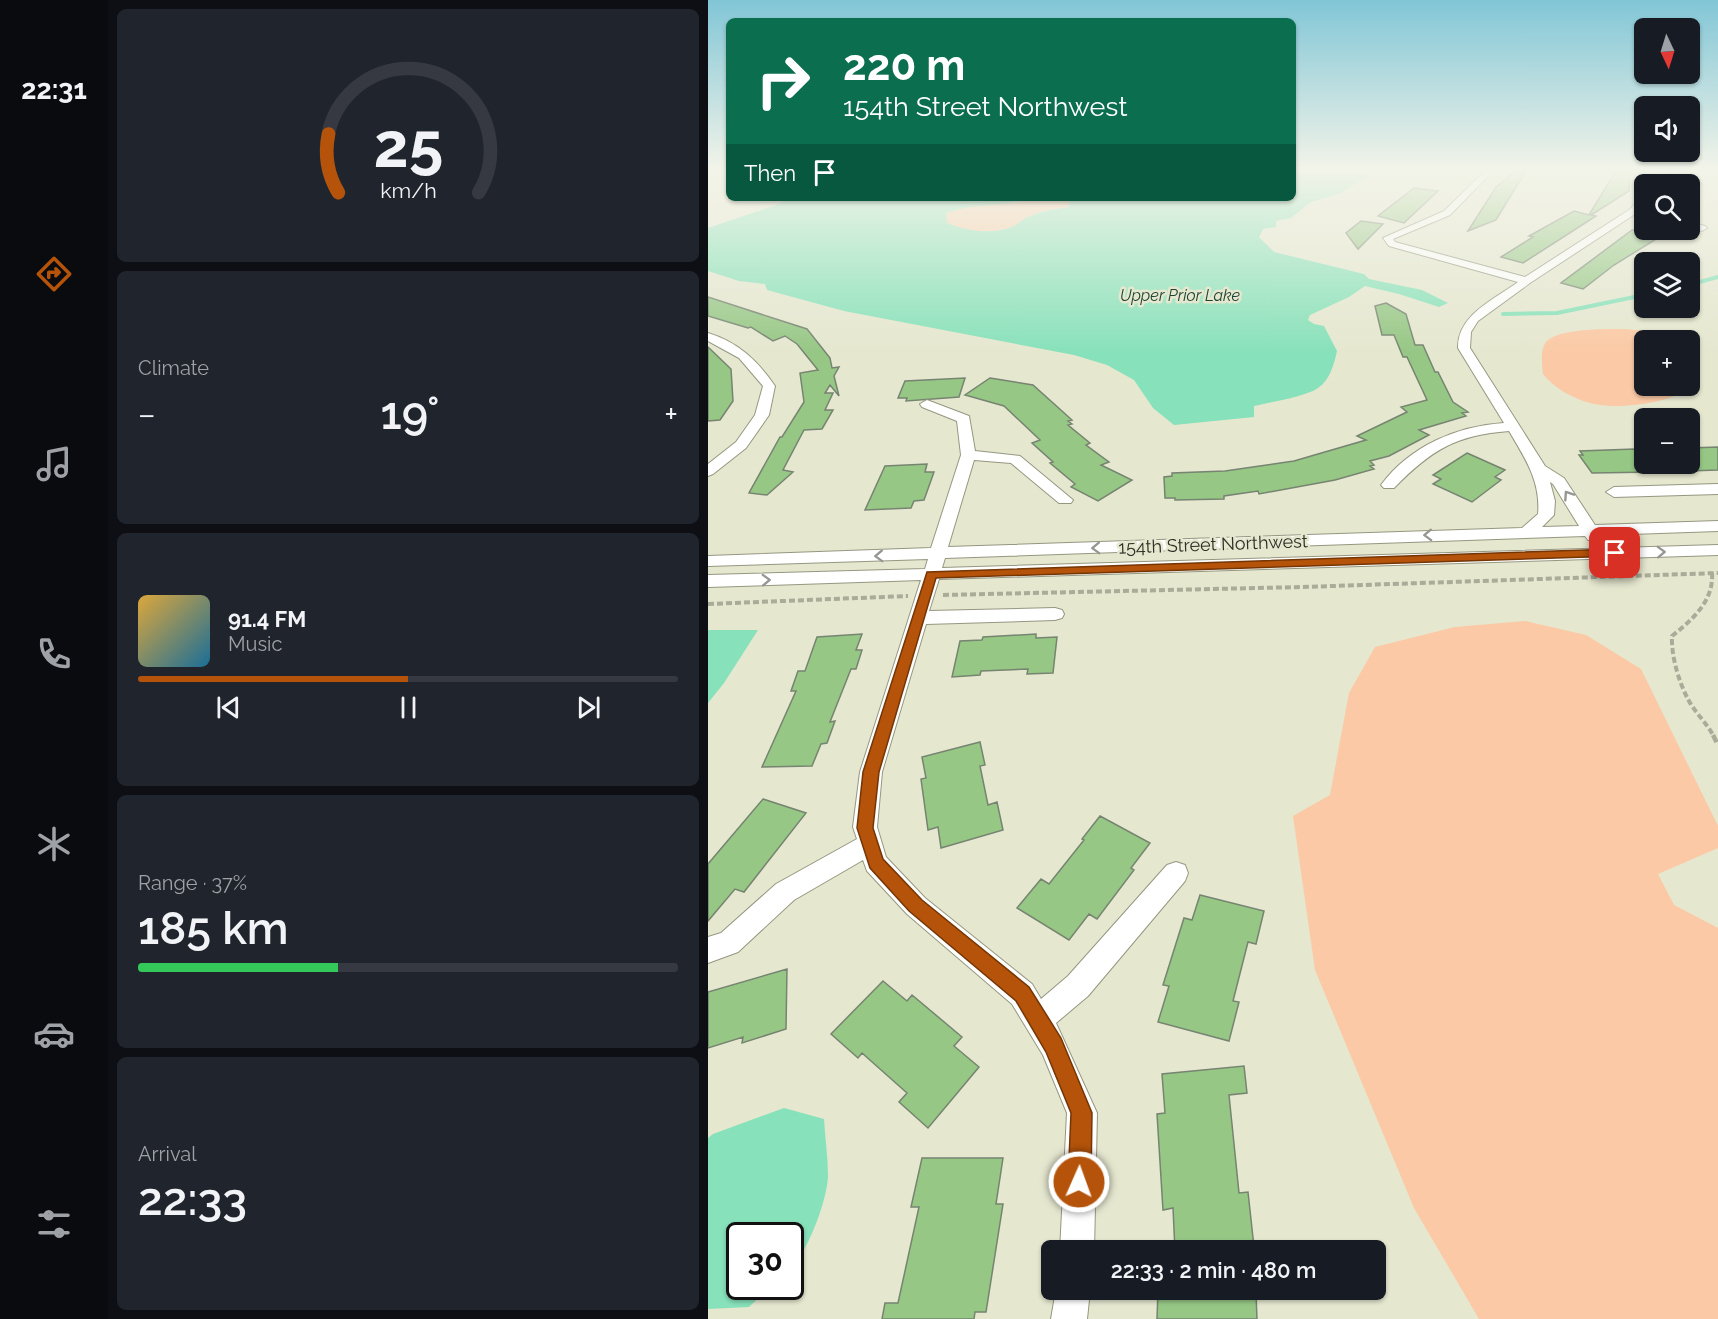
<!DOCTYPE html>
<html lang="en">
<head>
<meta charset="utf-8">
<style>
	:root { --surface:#171b24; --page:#20242c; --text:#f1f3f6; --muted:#9ea1a6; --line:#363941; --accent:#b45309 }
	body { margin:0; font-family:Raleway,sans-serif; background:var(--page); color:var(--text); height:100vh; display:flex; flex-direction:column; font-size:22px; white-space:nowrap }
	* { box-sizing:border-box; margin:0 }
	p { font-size:20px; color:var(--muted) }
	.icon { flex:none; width:33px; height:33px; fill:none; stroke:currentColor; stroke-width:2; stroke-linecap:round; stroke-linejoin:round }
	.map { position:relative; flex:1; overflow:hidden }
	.sheet { display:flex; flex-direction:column; gap:9px; padding:9px; background:#0d0f14; width:600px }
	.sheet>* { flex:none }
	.hud { position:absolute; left:18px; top:18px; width:570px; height:183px; border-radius:9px; box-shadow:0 2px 4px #0004; background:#0b6e4f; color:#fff; overflow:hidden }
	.needle { width:39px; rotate:176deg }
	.controls { position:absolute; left:926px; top:18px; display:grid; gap:12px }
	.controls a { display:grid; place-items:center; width:66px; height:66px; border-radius:9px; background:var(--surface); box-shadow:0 2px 4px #0004; font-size:30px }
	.speed { position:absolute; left:18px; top:1222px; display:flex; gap:12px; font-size:30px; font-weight:700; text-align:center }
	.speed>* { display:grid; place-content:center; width:78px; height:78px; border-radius:50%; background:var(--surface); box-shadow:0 2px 4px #0004; line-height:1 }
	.speed .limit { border:3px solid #111; border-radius:9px; background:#fff; color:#111 }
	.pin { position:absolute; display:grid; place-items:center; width:51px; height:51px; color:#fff; margin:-26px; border-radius:12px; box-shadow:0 3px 9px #0006 }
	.me { position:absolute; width:66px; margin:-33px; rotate:2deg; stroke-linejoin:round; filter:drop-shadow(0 0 4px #0008) }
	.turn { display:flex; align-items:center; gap:21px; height:126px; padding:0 18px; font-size:27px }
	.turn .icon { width:78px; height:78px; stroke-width:2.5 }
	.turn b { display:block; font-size:42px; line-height:51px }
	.then { display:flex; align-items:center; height:57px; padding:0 18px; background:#0003; gap:12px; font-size:22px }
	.big { font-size:45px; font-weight:600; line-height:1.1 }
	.sheet .card { flex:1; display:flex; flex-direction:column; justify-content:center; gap:9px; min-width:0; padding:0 21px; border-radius:9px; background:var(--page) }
	.sheet .dial { align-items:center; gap:0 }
	.dial svg { height:156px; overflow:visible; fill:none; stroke:var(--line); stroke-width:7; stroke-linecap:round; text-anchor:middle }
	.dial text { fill:var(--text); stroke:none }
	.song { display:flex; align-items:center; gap:18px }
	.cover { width:72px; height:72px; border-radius:9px; background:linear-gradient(135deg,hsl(40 70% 55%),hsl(200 70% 35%)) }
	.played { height:6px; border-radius:3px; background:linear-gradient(90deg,var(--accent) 50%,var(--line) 50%) }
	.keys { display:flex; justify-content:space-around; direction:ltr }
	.heat { display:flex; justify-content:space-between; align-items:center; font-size:33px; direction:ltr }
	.charge { height:9px; border-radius:4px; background:linear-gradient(90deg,#34c759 37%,var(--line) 0) }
	.trip { position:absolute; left:333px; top:1240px; width:345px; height:60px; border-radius:9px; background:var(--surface); box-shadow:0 2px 4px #0004; font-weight:600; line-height:60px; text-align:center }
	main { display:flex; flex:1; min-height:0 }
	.tabs { display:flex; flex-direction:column; width:108px; justify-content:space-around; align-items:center; background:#090b0e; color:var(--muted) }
	.tabs .icon { width:42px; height:42px }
	.tabs .current { color:var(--accent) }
	.tabs b { font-size:27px; color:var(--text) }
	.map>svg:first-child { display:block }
	.green { fill:#fbc9a5 }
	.water { fill:#87e1ba }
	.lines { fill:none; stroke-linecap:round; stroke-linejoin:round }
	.stream { stroke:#87e1ba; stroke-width:4 }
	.building { fill:#96c785; stroke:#768471; stroke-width:1.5 }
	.minor-casing { stroke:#969781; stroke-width:2 }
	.path-far1 { stroke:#aaab98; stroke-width:4; stroke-dasharray:6 3; stroke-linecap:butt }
	.path { stroke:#aaab98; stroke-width:4.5; stroke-dasharray:8 4; stroke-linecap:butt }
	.minor { fill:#fff; fill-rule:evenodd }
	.oneway { stroke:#969792 }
	.route { fill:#b45309; stroke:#753606; stroke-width:1.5 }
	.labels { text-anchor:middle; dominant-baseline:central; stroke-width:5; stroke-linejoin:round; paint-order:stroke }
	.far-water-label { font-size:16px; font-style:italic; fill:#1c4433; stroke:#e5e7cf }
	.street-label { font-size:18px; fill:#2e2f25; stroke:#e5e7cf }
</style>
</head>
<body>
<main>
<nav class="tabs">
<b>22:31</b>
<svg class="icon current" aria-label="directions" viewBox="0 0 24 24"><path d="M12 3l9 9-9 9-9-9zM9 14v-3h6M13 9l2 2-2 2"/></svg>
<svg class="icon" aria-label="music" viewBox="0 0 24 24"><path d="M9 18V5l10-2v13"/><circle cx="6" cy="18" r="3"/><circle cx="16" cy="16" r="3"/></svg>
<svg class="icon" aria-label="phone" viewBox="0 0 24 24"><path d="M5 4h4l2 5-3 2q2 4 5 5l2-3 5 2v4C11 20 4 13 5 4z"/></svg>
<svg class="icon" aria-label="climate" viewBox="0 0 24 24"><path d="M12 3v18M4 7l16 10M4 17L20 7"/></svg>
<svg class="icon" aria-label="car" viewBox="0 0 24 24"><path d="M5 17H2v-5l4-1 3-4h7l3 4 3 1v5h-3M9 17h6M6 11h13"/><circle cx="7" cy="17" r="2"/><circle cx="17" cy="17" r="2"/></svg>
<svg class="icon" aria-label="filters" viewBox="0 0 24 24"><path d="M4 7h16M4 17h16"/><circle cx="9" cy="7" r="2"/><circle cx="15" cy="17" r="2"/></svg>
</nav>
<section class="sheet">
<div class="card dial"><svg viewBox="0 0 100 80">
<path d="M14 69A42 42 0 1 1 86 69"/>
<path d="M14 69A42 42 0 0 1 9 39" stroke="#b45309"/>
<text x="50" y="56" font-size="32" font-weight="700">25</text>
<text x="50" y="72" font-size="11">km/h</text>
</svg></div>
<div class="card"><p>Climate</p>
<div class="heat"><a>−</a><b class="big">19°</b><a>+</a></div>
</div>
<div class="card">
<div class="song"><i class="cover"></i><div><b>91.4 FM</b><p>Music</p></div></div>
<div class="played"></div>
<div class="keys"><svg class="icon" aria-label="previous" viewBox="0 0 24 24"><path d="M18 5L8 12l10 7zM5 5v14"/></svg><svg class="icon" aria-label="pause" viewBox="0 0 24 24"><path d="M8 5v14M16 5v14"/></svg><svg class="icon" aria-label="next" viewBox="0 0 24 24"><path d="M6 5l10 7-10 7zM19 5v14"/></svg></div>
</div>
<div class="card"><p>Range · 37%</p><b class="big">185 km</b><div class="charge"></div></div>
<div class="card"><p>Arrival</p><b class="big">22:33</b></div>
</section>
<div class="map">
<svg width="1010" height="1319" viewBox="0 0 1010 1319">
	<rect width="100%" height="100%" fill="#e5e7cf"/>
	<path class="green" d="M320,198H357L361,199V207C347,209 333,211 320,217C314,219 310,225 304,227C283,235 259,231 239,223L238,213L258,206L308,203Z
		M917,329L957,333L966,340H936V386H978L977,391C956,404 906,410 882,403C864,398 846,388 835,374C834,365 832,350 838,342C850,328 899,329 917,329Z
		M817,621L878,635L933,669L1010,826V848L950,874L966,905L1010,928V1319H771L706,1208L607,970L585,816L622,795L641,693L667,647L747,627Z"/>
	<path class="water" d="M585,169H672L631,194L603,202L583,218L568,221V227L555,229L551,237L566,252L656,274L661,279L714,290L740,303L731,307L691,294L657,286L641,297L602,315L600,320L606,324L616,326L629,351C626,364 622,380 610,388C597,397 562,402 546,406V417L466,425L445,408L426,380L399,365L366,355L136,311L59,290L57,284L31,281L0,271V228L71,204L80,198H320C293,208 265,203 238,213L239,223C259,231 283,235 304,227C310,225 314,219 320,217C333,211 347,209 361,207V199L357,198H585Z
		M0,630H50L16,683L0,703Z
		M76,1108L116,1119C117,1138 120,1157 120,1176C119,1201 100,1251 83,1268L82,1236H32V1287H62L41,1307L0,1309V1138L5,1134Z"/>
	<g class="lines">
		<path class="stream" d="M981,285L1010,277
			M795,314L849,313L936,295"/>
	</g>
	<path class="building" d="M810,169H819L788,220L760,231L788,187Z
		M909,169H922L921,191L883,215L888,216L815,263L793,257L825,237L821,236L866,211L881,215Z
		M961,169H981L994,184H970Z
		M706,188L730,191L696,223L670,216Z
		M653,221L675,224L650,249L638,233Z
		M924,230H963L906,265L875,289L853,283Z
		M0,297L99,329L122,358L124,368L131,367L126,376L131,396L122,385L117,393H125L117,410H125L114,429L96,430L75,470L85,472L59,495L41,493L72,437H74L96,402L92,373L110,370L89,344L77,336L65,341L43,327L40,328L0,316Z
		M678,303L698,314L707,345H715L727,372H730L745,402L760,412L754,413L758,416L711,430L721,435L681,456L662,461L666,465L662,466L666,469L627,480L551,494L550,491L516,496V499L467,500V498H457L456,477L464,476V473L517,471L586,461L658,440L649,436L699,412L693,407L719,400L699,357H695L686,335H674L667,306Z
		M0,347L23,369L25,401L12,420L0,421Z
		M257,378L251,397L198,401L199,398H190L197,381Z
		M282,378L325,385L364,420L360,421L364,424L360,425L382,443L378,445L401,462L393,465L424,480L390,501L363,487L367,484L342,463L345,462L324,443L332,440L296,406L257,395Z
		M1010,447V470L981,471V448Z
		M927,449L936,459V464H939L946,472L884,473L871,455H875L872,451Z
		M759,453L797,470L787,477L793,480L764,502L725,484L733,479L725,475Z
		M219,464L217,472H226L216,500L206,501L203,508L157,510L177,466Z
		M154,634L148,650H154L148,669H143L122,722L127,721L119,743L113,744L104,766L54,767L88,691H83L90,671H97L109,637Z
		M328,634V638L349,637L345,673L319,674L320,669L273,671L272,675L244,677L252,641L274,640L275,637Z
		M272,742L277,765L272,766L280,805L289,802L295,830L233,848L230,827L220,830L213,779L218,778L214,757Z
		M55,799L98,813L36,892L27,889L0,921V864Z
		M392,816L442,843L423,868L426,870L389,919L381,914L361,940L309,908L333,879L341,884L376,840L374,839Z
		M492,895L556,911L548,944L540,942L525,1001L531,1002L521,1041L450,1022L461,986L455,985L476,918L484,920Z
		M79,969L78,1029L34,1043L35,1037L0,1048V992Z
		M175,981L199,1001L204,995L254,1037L246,1046L271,1067L220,1128L191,1102L199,1093L154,1053L150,1058L123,1034Z
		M536,1066L539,1093L521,1095L531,1193L540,1192L546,1247L513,1251H467L465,1208L455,1210L449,1114L457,1113L454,1074Z
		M214,1158H295L288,1204H295L278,1312H267L266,1319H174L177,1303H190L211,1207H203Z
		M450,1290L548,1293L549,1319H449Z"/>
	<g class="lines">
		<g class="minor-casing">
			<path id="minor" d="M779,169H787L742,215L685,239L687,242L817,277L921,210L936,195V203L927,214L822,283L770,321L763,332L762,348L837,466L856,478L887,525L1010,521V531L894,535L892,540H880L877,536L237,558L234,568L1010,545V555L231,579L221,611L347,608L354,610L356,614L354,618L347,620L218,624L174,772L169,827L178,857L217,898L324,984L333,999L360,976L459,865L468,862L477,865L480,873L477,881L380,996L348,1023L389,1113L386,1251H352L359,1113L335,1055L304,1004L199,914L159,871L155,860L86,900L30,952L0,963V937L13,933L68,884L149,839L145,827L152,772L213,580L0,587V575L217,569L220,559L0,566V556L223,548L253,455L249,421L214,407L212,404L219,400L261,416L267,451L312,456L365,500L363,503H351L303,463L266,460L240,547L814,528L830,514C833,482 817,458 801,431C748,435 723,450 686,488H676L673,485C702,446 749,426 796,423L750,348C749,315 787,299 810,282L681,246L675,238L736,211ZM842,482L845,484L871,526L834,527L846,515L847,501Z
				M936,169H944L948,184H940Z
				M981,222L997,226L999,228L994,231L981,228Z
				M0,333C30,342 50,361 67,386L61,415L38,448L5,474L0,476V464L28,442L47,415L55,386L31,358L0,341Z
				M1010,484V494L906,497L898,492L906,487Z
				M348,1290H382L379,1319H343Z"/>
		</g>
		<path class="path-far1" d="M1004,573C1006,601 984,620 964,636C963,656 971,683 981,701C988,714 999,723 1006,737
			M235,595L595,587L1010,573
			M0,604L200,596"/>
		<path class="path" d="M1005,735L1010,745"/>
		<use href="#minor" class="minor"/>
	</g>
	<defs><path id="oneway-chevron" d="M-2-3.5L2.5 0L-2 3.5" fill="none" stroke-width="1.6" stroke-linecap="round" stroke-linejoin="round" transform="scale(1.5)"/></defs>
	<g class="oneway">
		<use href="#oneway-chevron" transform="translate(860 495) rotate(-124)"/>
		<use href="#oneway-chevron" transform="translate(720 535) rotate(178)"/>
		<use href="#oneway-chevron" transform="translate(388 548) rotate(178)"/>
		<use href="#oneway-chevron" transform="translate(953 552) rotate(-2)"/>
		<use href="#oneway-chevron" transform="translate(171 556) rotate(178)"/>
		<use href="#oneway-chevron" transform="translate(58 580) rotate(-2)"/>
	</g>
	<linearGradient id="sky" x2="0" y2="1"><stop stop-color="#81c6d6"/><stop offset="0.48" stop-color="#f3f4e9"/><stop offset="1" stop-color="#f3f4e9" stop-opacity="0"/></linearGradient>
	<rect width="1010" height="353" fill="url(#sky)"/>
	<path class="route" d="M907,549L911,550V556L228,578L171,772L165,828L175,859L214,900L321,987L353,1038L384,1113L383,1182L379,1190L371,1193L363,1190L360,1182L363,1113L338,1052L308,1001L201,911L162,868L149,828L155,772L219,572Z"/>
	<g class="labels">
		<g class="far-water-label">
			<text x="472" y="295">Upper Prior Lake</text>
		</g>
		<g class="street-label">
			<text transform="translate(505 544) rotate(-2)">154th Street Northwest</text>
		</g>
	</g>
</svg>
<div class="controls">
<a><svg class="needle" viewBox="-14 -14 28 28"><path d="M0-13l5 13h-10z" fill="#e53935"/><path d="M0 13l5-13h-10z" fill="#9ea1a6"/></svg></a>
<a><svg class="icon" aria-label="sound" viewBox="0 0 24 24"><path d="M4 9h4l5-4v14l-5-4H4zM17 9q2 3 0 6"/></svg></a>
<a><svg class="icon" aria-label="search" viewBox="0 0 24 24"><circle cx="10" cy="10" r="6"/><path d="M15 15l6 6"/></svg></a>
<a><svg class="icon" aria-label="layers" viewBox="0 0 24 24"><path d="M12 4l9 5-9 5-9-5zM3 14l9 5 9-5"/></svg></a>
<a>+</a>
<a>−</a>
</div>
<div class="speed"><div class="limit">30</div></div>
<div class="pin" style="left:907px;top:553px;background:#d93025"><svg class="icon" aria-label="arrive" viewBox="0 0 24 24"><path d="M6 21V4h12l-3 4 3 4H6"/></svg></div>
<svg class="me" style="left:371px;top:1182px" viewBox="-20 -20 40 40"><circle r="17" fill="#b45309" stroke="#fff" stroke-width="3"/><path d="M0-11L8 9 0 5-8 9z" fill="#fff"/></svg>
<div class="trip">22:33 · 2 min · 480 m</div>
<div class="hud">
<div class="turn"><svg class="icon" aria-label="right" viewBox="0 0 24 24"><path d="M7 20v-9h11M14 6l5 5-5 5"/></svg><div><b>220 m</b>154th Street Northwest</div></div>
<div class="then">Then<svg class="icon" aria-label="arrive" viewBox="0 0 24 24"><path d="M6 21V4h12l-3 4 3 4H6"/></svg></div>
</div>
</div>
</main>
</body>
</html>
